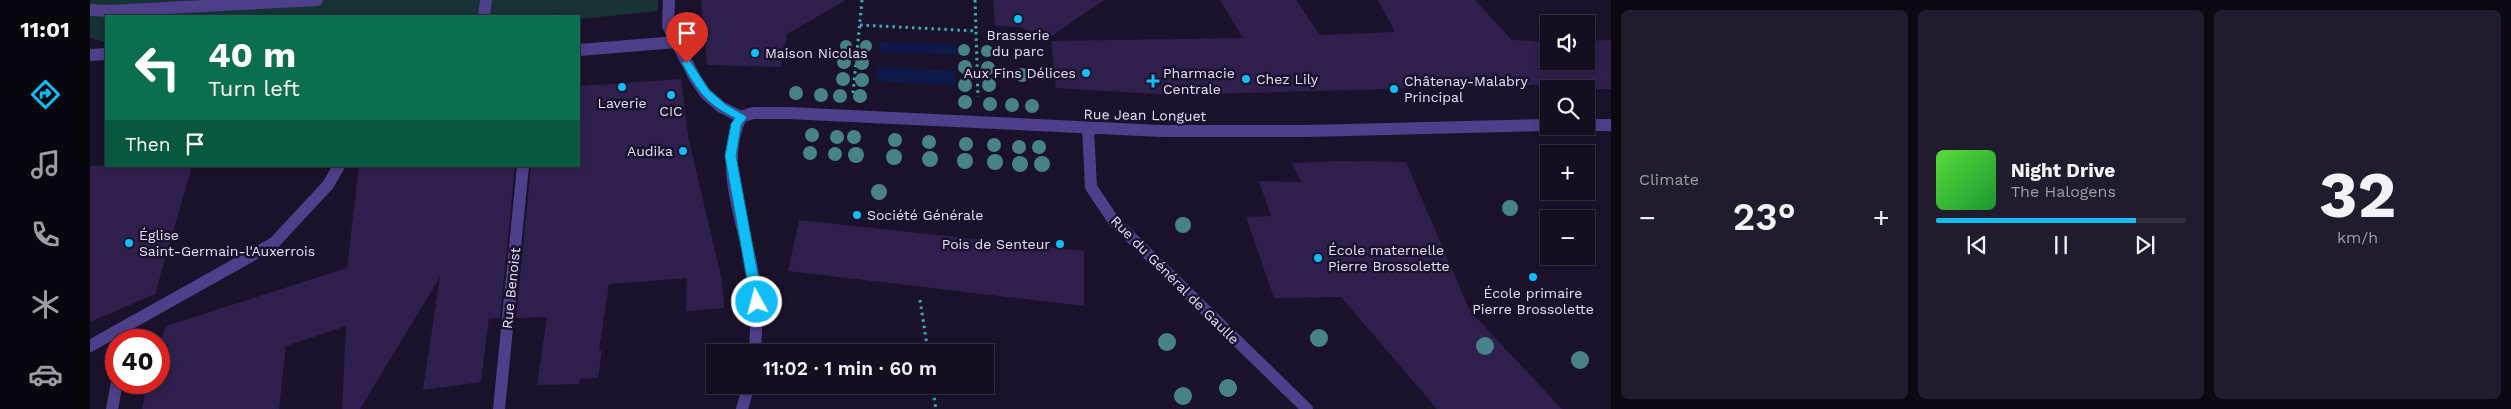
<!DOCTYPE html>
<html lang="en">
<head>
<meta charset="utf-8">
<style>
	:root { --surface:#140e20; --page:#211c2d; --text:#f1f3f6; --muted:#9d9ca5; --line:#332e3e; --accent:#11bdf7 }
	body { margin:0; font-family:"Work Sans",sans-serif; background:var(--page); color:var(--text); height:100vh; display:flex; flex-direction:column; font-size:19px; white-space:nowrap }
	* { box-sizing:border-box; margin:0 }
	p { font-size:16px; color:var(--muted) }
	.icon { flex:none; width:28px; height:28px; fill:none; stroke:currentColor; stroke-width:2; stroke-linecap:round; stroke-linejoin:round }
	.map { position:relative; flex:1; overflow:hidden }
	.panel { display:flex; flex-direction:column; gap:10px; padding:10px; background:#0b0812; width:900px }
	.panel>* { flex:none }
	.banner { position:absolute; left:15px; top:15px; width:475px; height:152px; border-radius:0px; box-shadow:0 2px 8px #0003,0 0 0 1px var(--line); background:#0b6e4f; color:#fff; overflow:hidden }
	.buttons { position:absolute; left:1450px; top:15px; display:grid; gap:10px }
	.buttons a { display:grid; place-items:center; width:55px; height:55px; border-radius:0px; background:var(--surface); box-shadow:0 2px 8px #0003,0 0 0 1px var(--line); font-size:25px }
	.speed { position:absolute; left:15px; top:329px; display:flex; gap:10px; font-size:25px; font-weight:700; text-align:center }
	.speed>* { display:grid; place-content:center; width:65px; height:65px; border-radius:50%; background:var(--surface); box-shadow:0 2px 8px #0003,0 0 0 1px var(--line); line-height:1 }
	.speed .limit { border:8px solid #d22; background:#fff; color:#111 }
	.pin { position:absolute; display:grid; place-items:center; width:42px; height:42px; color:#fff; margin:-51px -21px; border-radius:50% 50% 50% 0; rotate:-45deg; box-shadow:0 0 5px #0007 }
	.pin .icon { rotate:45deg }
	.me { position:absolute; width:55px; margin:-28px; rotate:353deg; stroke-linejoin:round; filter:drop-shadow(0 0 4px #0008) }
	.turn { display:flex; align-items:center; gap:18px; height:105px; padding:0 20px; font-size:22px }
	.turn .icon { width:65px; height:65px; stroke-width:2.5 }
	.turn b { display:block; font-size:35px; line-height:42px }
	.then { display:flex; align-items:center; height:48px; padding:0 20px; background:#0003; gap:10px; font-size:19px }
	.big { font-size:38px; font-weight:600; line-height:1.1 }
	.panel .widget { flex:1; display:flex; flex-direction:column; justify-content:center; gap:8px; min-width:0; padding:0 18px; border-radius:8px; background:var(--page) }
	.panel .dial { align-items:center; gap:0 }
	.dial b { font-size:65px; line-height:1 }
	.song { display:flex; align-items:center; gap:15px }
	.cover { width:60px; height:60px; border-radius:8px; background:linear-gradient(135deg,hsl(110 70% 55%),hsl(130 70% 35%)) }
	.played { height:5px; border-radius:2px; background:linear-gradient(90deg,var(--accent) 80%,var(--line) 80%) }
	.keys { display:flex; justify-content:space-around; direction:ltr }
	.heat { display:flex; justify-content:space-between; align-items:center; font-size:28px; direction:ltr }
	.panel .tiles { flex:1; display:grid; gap:10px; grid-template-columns:repeat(3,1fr) }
	.trip { position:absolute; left:616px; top:344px; width:288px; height:50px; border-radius:0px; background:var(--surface); box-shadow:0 2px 8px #0003,0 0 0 1px var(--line); font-weight:600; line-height:50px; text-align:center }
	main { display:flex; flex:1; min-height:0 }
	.dock { display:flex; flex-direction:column; width:90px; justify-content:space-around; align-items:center; background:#08060d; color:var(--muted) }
	.dock .icon { width:35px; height:35px }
	.dock .selected { color:var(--accent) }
	.dock b { font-size:22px; color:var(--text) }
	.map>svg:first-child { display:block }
	.green { fill:#163235 }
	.water { fill:#0d1a49 }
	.building { fill:#2f1f4c }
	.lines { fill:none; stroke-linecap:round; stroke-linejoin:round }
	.path { stroke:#35aeba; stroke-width:3; stroke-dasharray:2.5 4; stroke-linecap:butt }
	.minor { stroke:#4d3f89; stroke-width:12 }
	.tree { fill:#468287 }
	.route { fill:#11bdf7; stroke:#0b7ba1 }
	.poi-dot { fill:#11bdf7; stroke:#1a122b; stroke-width:2 }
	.labels { text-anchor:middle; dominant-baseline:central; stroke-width:5; stroke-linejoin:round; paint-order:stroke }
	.poi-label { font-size:14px; fill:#e6defe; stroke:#1a122b; text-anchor:start }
	.street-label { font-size:14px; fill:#e6defe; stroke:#1a122b }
</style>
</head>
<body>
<main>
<nav class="dock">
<b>11:01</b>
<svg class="icon selected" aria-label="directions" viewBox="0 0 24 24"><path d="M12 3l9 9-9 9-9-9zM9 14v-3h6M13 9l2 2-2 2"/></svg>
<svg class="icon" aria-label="music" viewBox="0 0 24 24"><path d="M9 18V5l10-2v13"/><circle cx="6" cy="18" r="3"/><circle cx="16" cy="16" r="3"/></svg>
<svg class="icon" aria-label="phone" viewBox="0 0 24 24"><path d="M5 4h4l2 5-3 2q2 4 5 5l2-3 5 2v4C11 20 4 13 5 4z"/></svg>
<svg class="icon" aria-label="climate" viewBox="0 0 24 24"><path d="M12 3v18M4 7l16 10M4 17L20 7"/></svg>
<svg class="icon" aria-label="car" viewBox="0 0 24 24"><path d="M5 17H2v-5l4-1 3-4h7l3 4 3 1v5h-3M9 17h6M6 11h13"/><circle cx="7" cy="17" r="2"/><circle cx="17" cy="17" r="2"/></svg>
</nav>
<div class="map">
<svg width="1521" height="409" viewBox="0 0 1521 409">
	<rect width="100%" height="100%" fill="#1a122b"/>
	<path class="green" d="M0,0H568V11L489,19V16H469V13L437,16H16V42L0,38Z"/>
	<path class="water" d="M789,42L867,45V55L788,51Z
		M787,67L865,71V85L786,81Z"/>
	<path class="building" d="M611,0H756L697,34L691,67L617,65Z
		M903,0H1014L953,42L931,27L905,26Z
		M1130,0H1206L1230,35L1305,32L1288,0H1385L1422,40L1459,42V61H1496V41L1521,40V89H1477L1474,84L1083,95L966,88L961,41L1153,38Z
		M591,79L598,136L632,281L634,308L596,311L597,278L519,284L509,351H512L508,378L490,379L489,384L447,385L457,317L426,318L441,166H489V86Z
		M1253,161L1316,162L1380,311L1472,409H1347L1251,297L1184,298L1156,217L1181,216L1169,181L1211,182L1202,163Z
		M0,166H102L65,294L0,322Z
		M269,166H425L410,318H399L391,382L333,390L350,277L270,409H252L256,326L196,346L189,409H52L57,382H69V343L76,326L257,268Z
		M709,220L994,251V306L698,271Z"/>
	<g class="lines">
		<path class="path" d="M885,0L886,31
			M770,25L886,31L888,97
			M763,93L772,0
			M830,300L838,352
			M842,385L846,409"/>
		<path class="minor" d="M579,0L578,26L605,78L615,93L631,107L651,117
			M0,10L20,11L227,0
			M394,16L396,0
			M489,50L586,42
			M0,55L16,54
			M651,117L663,113H698L1072,131H1217L1459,125
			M651,117C627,167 656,228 664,279C668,303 666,328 665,352
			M1496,125H1521
			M998,129L1001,187L1023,220L1217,409
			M0,346L184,243L238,185L249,166
			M22,409L27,382
			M409,409L433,166
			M652,409L659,385"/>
	</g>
	<g class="tree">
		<circle cx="756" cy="46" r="6"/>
		<circle cx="776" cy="46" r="6"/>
		<circle cx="874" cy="50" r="6"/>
		<circle cx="897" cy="51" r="6"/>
		<circle cx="754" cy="62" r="7"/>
		<circle cx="772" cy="63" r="7"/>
		<circle cx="875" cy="67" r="7"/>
		<circle cx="898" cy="68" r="7"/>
		<circle cx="932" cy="75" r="7"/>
		<circle cx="753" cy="79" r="7"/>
		<circle cx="772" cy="80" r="7"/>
		<circle cx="875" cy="85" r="7"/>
		<circle cx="899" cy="85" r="7"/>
		<circle cx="706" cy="93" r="7"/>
		<circle cx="731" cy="95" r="7"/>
		<circle cx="750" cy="96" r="7"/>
		<circle cx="770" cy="96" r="7"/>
		<circle cx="875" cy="102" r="7"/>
		<circle cx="900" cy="104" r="7"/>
		<circle cx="922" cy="105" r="7"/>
		<circle cx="942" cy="106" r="7"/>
		<circle cx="722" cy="135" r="7"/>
		<circle cx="747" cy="137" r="7"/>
		<circle cx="764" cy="137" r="7"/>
		<circle cx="805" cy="140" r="7"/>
		<circle cx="839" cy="142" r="7"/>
		<circle cx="876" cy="144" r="7"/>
		<circle cx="904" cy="145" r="7"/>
		<circle cx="929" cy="147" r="7"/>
		<circle cx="949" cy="147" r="7"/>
		<circle cx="720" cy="153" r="7"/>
		<circle cx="745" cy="154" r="7"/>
		<circle cx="766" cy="155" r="8"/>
		<circle cx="804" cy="157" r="8"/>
		<circle cx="840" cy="159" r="8"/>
		<circle cx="875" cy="161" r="8"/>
		<circle cx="905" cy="162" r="8"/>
		<circle cx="930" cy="164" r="8"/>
		<circle cx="952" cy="164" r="8"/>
		<circle cx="789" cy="192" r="8"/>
		<circle cx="1420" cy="208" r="8"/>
		<circle cx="1093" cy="225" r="8"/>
		<circle cx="1229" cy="338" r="9"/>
		<circle cx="1077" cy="342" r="9"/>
		<circle cx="1395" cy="346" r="9"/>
		<circle cx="1490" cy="360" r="9"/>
		<circle cx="1138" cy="388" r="9"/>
		<circle cx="1093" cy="396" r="9"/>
	</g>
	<path class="route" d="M597,60L600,61L619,90L635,104L657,117L651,125L646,156L673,302L667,307L661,302L635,156L641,124L645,118C616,104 607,90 592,63Z"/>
	<g class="poi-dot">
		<circle cx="928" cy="19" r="5"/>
		<circle cx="665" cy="53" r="5"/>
		<circle cx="996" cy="73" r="5"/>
		<circle cx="1156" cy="79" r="5"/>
		<path d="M1060.5 73.5h5v5h5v5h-5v5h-5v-5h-5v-5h5z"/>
		<circle cx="532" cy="87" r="5"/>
		<circle cx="1304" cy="89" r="5"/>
		<circle cx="581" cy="95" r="5"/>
		<circle cx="593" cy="151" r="5"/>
		<circle cx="767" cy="215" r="5"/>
		<circle cx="39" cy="243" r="5"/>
		<circle cx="970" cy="244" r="5"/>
		<circle cx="1228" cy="258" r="5"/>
		<circle cx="1443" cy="277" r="5"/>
	</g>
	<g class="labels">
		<g class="poi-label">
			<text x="928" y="35" text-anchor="middle">Brasserie<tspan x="928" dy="16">du parc</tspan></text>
			<text x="675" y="53">Maison Nicolas</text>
			<text x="986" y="73" text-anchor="end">Aux Fins Délices</text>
			<text x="1073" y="73">Pharmacie<tspan x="1073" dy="16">Centrale</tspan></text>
			<text x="1166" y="79">Chez Lily</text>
			<text x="1314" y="81">Châtenay-Malabry<tspan x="1314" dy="16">Principal</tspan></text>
			<text x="532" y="103" text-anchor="middle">Laverie</text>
			<text x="581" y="111" text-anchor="middle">CIC</text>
			<text x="583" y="151" text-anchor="end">Audika</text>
			<text x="777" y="215">Société Générale</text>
			<text x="49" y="235">Église<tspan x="49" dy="16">Saint-Germain-l'Auxerrois</tspan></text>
			<text x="960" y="244" text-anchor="end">Pois de Senteur</text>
			<text x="1238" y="250">École maternelle<tspan x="1238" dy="16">Pierre Brossolette</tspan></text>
			<text x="1443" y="293" text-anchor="middle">École primaire<tspan x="1443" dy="16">Pierre Brossolette</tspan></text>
		</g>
		<g class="street-label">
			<text transform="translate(1055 115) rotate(1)">Rue Jean Longuet</text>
			<text transform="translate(1085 280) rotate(45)">Rue du Général de Gaulle</text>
			<text transform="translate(421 288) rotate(-84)">Rue Benoist</text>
		</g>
	</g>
</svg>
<div class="buttons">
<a><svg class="icon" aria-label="sound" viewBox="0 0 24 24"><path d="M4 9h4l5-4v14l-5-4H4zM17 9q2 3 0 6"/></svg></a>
<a><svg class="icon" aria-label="search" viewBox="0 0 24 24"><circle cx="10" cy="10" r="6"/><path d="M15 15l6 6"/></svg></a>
<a>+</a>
<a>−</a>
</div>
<div class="speed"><div class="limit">40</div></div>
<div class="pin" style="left:597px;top:63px;background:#d93025"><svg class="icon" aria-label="arrive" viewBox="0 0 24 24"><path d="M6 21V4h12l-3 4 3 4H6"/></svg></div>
<svg class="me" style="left:667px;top:302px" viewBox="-20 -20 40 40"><circle r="17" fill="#11bdf7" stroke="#fff" stroke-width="3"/><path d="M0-11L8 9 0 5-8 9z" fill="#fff"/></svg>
<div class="trip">11:02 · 1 min · 60 m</div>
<div class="banner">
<div class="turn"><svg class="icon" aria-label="left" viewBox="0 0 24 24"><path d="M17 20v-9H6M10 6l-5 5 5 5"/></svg><div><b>40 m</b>Turn left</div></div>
<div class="then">Then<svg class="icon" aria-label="arrive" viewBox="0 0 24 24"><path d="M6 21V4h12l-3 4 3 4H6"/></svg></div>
</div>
</div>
<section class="panel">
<div class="tiles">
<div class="widget"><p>Climate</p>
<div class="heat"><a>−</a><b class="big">23°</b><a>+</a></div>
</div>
<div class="widget">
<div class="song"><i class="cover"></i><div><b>Night Drive</b><p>The Halogens</p></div></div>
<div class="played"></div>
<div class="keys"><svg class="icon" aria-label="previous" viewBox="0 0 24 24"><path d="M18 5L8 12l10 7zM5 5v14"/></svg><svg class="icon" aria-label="pause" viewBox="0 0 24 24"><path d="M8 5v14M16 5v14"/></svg><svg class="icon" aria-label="next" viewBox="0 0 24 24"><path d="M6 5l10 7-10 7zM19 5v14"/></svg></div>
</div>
<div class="widget dial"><b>32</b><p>km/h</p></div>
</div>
</section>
</main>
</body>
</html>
